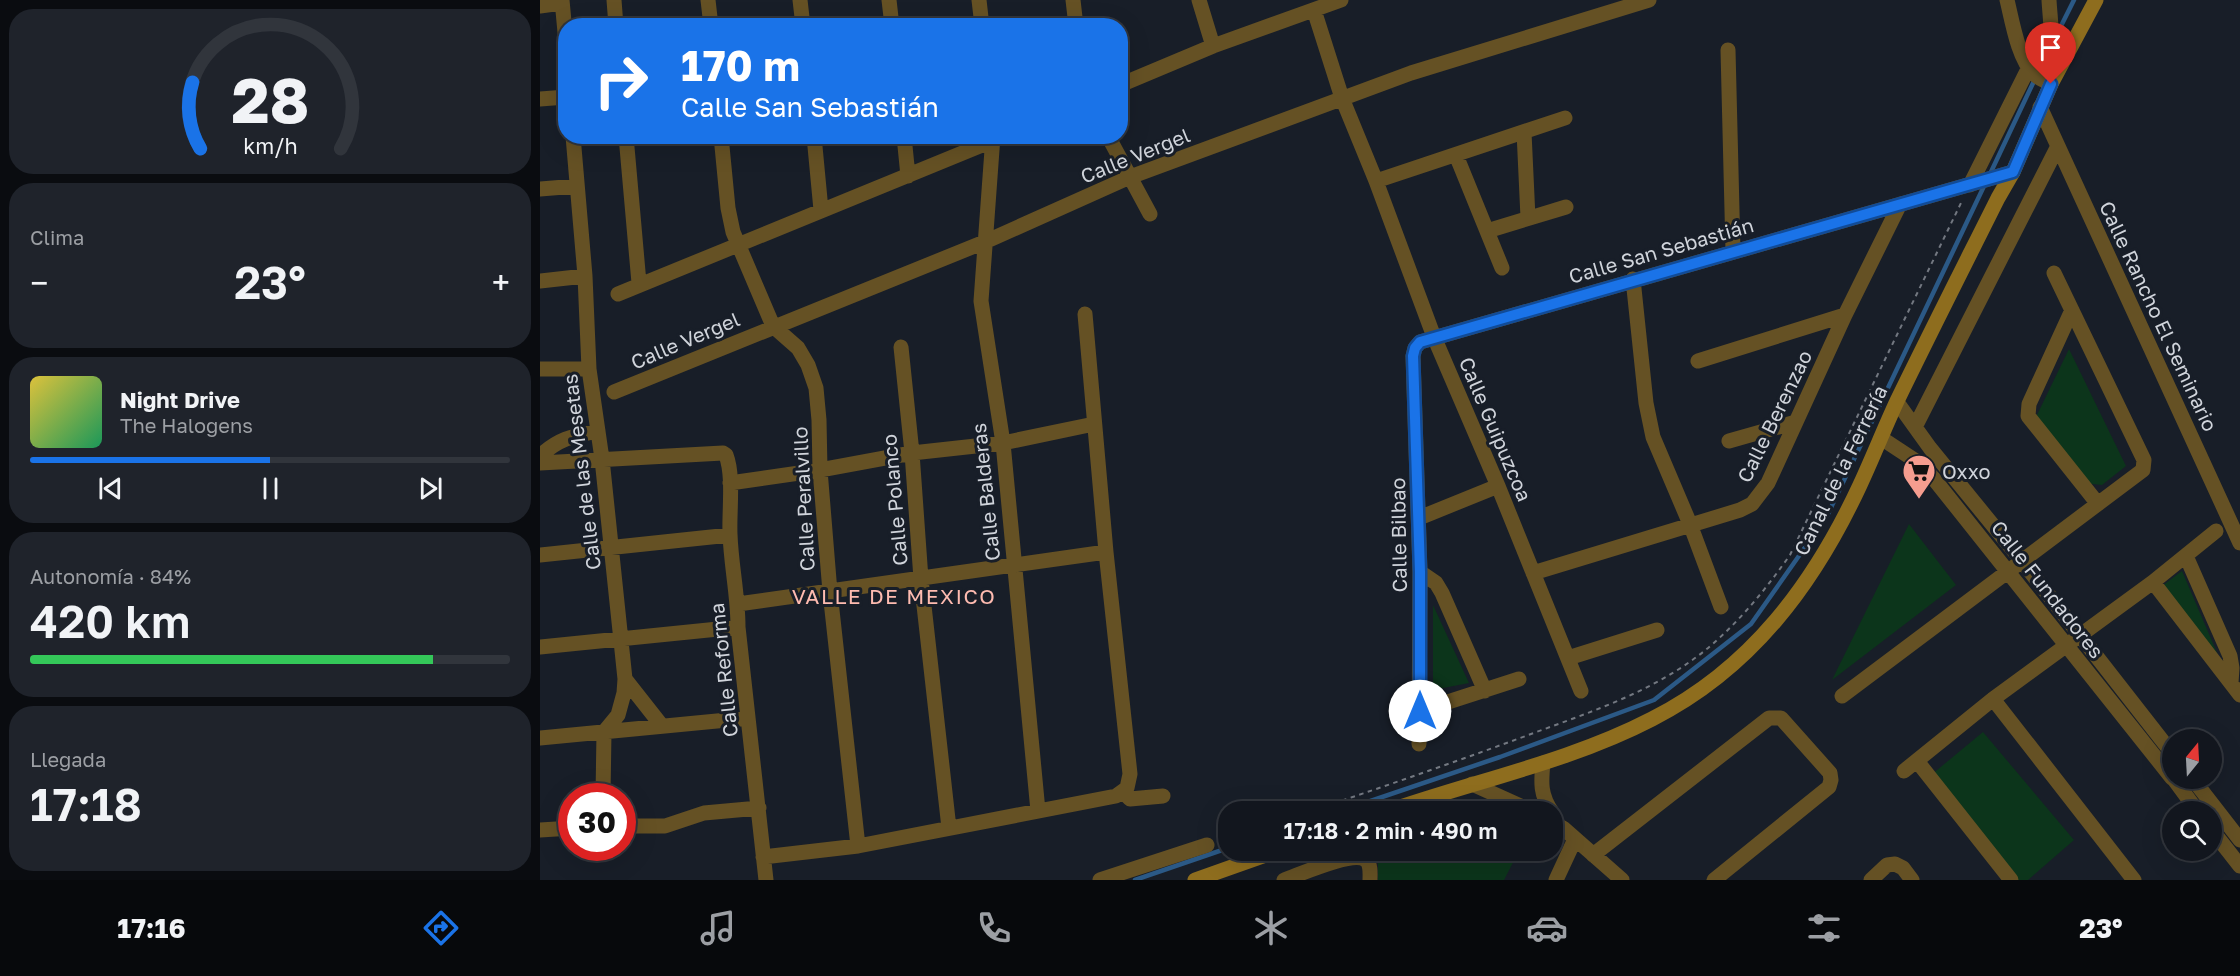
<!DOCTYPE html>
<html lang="es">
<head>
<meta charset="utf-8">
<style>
	:root { --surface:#12161e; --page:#1f232b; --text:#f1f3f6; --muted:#9c9fa4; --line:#31353c; --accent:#1a73e8 }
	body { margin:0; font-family:"Golos Text",sans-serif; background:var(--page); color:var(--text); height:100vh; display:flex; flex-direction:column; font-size:22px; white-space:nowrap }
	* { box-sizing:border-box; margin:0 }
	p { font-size:20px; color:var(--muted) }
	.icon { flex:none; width:33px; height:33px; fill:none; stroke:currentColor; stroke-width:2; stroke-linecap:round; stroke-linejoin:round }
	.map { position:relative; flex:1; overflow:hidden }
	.panel { display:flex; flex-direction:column; gap:9px; padding:9px; background:#0a0c10; width:540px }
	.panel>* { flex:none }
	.banner { position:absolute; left:18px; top:18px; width:570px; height:126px; border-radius:24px; box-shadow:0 6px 24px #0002,0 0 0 2px var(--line); background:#1a73e8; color:#fff; overflow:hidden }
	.needle { width:39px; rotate:18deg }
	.buttons { position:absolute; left:1622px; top:729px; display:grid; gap:12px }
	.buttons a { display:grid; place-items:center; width:60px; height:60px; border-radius:50%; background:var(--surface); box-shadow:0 6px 24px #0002,0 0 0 2px var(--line); font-size:30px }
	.speed { position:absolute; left:18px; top:783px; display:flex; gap:12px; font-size:30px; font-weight:700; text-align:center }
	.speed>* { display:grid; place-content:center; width:78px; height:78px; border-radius:50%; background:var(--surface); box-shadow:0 6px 24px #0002,0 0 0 2px var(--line); line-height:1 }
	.speed .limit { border:9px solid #d22; background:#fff; color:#111 }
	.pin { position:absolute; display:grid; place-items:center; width:51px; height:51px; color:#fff; margin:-62px -26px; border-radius:50% 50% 50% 0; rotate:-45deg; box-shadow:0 0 6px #0007 }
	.pin .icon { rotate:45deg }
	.me { position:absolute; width:66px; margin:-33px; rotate:0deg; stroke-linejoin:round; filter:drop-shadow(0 0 4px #0008) }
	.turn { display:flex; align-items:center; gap:21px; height:126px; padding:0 24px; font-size:27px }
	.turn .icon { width:78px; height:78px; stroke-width:2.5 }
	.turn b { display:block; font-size:42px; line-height:51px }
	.big { font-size:45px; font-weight:600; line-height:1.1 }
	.panel .widget { flex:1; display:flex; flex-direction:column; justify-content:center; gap:9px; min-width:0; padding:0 21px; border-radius:24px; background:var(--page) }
	.panel .dial { align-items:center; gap:0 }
	.dial svg { height:156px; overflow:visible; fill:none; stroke:var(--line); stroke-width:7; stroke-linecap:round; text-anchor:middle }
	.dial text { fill:var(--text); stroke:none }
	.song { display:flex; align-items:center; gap:18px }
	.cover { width:72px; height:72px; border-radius:9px; background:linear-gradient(135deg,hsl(50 70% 55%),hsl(150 70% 35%)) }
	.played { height:6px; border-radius:3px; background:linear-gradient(90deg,var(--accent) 50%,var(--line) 50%) }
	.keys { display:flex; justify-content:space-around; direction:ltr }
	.heat { display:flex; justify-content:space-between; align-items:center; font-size:33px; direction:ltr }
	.charge { height:9px; border-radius:4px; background:linear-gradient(90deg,#34c759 84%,var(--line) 0) }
	.trip { position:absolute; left:678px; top:801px; width:345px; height:60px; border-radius:24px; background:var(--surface); box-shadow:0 6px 24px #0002,0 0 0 2px var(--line); font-weight:600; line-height:60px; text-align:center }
	.menu { display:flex; height:96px; justify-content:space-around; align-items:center; background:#07090c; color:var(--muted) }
	.menu .icon { width:42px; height:42px }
	.menu .on { color:var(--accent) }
	.menu b { font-size:27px; color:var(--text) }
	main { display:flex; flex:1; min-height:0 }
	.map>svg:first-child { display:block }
	.green { fill:#0c351b }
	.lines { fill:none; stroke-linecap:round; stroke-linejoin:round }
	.stream { stroke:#2b5986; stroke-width:4.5 }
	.path { stroke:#737881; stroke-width:2; stroke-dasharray:4.5 4.5; stroke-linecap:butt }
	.street { stroke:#655124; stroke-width:15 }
	.secondary { stroke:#8e6d1e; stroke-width:15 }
	.route-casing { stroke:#114b97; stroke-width:15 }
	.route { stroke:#1a73e8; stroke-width:10 }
	.labels { text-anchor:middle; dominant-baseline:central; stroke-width:6; stroke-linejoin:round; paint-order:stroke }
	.street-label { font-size:20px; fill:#d0d4db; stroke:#181e28 }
	.poi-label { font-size:20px; fill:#d0d4db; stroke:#181e28; text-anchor:start }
	.neighbourhood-label { font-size:21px; letter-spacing:1.5px; fill:#febbb0; stroke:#181e28 }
</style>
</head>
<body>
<main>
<section class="panel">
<div class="widget dial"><svg viewBox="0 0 100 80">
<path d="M14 69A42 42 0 1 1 86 69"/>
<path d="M14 69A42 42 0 0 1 10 35" stroke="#1a73e8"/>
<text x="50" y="56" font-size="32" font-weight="700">28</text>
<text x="50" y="72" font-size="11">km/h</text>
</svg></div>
<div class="widget"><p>Clima</p>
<div class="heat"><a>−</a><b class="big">23°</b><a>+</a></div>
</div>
<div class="widget">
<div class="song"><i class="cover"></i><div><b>Night Drive</b><p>The Halogens</p></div></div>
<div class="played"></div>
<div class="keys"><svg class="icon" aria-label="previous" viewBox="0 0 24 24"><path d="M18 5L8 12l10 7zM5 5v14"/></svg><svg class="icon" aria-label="pause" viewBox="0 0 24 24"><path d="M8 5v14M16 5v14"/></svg><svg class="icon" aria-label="next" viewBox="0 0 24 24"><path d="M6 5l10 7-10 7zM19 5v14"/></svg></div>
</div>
<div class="widget"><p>Autonomía · 84%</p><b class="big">420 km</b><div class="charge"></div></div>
<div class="widget"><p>Llegada</p><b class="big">17:18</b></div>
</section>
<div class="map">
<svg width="1700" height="880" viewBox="0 0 1700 880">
	<rect width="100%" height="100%" fill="#181e28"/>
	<path class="green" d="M1529,349L1586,466L1562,485L1543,483L1495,419Z
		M1369,524L1416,585L1292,680Z
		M1642,571L1678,655L1618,589Z
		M893,605L929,683L893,690Z
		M1443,732L1534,840L1488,880H1475L1391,775Z
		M838,851V850L979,851L964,880H838Z"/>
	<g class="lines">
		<path class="stream" d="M1516,36L1534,0
			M1450,174L1504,60
			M798,812L960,757L1114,700L1211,624L1287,516L1445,184
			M595,880L688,848"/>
		<path class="path" d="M768,812C843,787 918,761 991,734C1056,710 1124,688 1176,641C1205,615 1228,586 1250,555L1421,203
			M680,841L688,838"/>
		<path class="street" d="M22,0L26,43
			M74,0L76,26
			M168,0L171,26
			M260,0L263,26
			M349,0L352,26
			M439,0L442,26
			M533,0L536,26
			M659,0L673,46
			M1467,0C1472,20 1478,59 1494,74C1498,78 1505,81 1511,84
			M0,6L22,3
			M774,10L802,98L836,181L894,337L958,486L1041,691
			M1188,50L1193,251
			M580,85L673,46L801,0
			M0,99L26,97
			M1500,107L1700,543
			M984,132L988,218
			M33,136L45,276L49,369L62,459L85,679L84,693L78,715L64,732L63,796
			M86,136L99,283
			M181,136L188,208L193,232L233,326L258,348L268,365L276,388L279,420L280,470L290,592L318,846
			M274,136L281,210
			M364,136L368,176
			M453,136L441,301L463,443L498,811
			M568,136L610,214
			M916,155L962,268
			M836,181L1025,118
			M1430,185L1489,67C1517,41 1511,35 1509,0
			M0,189L37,186
			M947,231L1026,207
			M1093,279L1106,403L1113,437L1150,524L1181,607
			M0,281L45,276
			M78,294L464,136
			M1532,310L1489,404L1488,416L1558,504
			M361,347L372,453L381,579L409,828
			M1158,361L1305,315
			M0,369H49
			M74,392L447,241L590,177L871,73L1109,0
			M1357,402L1390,448L1482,561L1632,753
			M1375,427L1518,146
			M1341,438L1379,463L1394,479L1632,778
			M1189,441L1256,422
			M0,456C19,438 33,436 58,431
			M0,463L183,453L186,455C194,476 189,511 190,534C191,565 198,595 198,627L226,880
			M190,483L280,470L372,453L463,443L554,424
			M879,518L958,486
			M0,555L190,535
			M1646,556L1690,656L1692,668L1691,683
			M880,572L896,583L902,593L945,691
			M993,573L1200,510L1212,504L1228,483L1305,315L1360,204
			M1613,582L1700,695
			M198,604L566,552
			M0,647L198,627
			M1028,658L1117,630
			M85,679L122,726
			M1302,696L1603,470L1604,460L1514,273
			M1453,699L1594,880
			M880,711L979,679
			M0,738L208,718
			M879,744L880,572L873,356L875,348L880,342L1473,172
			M1377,761L1471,880
			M1003,763C1001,782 1000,795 1012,812
			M1364,771L1453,699L1613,582L1676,531
			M1633,778L1658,812
			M1652,778L1700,840
			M932,784L994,812
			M583,792L590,799L623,796
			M1012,822L1023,828L1082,880
			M82,826H125L164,813L219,808
			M1671,829L1700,866
			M0,830L32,828
			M1053,855L1229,718H1241L1290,773L1291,780L1289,787L1174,880
			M223,857L318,846L576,796L587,788L590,774L566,552L545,314
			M560,880L667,845
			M744,880C759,875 815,849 827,861C831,866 830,874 830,880
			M1016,880L1035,839
			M1331,880L1347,865L1355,864L1363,868L1372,880"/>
		<path class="secondary" d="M846,812C934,781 1029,762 1112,719C1211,669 1274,584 1320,485C1333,457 1344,429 1357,401C1390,333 1424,266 1458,198L1473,172L1511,84L1556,0
			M655,880L740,850"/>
	</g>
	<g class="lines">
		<g class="route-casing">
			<path id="route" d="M880,711V572L873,356L875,348L880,342L1473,172L1511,84"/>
		</g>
		<use href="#route" class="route"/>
	</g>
	<defs>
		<g id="supermarket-pin" transform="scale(1.725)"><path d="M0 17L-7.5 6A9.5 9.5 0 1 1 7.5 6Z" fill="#f59d8f" stroke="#181e28"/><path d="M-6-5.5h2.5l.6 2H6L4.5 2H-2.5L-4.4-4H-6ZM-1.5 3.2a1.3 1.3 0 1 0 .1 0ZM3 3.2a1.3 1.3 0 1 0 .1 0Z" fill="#111"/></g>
	</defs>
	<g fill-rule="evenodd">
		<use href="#supermarket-pin" x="1379" y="471"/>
	</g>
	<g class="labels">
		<g class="street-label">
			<text transform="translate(595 155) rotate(-22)">Calle Vergel</text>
			<text transform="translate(1121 250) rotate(-16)">Calle San Sebastián</text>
			<text transform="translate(1619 316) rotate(65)">Calle Rancho El Seminario</text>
			<text transform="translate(145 340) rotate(-23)">Calle Vergel</text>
			<text transform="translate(1234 416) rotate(-64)">Calle Berenzao</text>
			<text transform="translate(956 429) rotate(67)">Calle Guipuzcoa</text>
			<text transform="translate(1300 470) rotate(-64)">Canal de la Ferrería</text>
			<text transform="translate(41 472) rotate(-97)">Calle de las Mesetas</text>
			<text transform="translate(445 492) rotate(-96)">Calle Balderas</text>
			<text transform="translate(263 499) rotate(-93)">Calle Peralvillo</text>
			<text transform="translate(354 500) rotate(-95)">Calle Polanco</text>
			<text transform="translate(858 535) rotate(-91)">Calle Bilbao</text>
			<text transform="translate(1508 589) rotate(52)">Calle Fundadores</text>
			<text transform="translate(183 670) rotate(-96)">Calle Reforma</text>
		</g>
		<g class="poi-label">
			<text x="1402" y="471">Oxxo</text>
		</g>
		<g class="neighbourhood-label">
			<text x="354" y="596">VALLE DE MEXICO</text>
		</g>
	</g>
</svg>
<div class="buttons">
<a><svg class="needle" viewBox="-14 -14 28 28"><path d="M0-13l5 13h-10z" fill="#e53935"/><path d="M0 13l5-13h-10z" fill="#9c9fa4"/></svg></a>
<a><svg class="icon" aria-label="search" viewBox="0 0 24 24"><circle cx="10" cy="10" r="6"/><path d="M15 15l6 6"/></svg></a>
</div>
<div class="speed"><div class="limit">30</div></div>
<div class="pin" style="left:1511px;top:84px;background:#d93025"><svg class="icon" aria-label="arrive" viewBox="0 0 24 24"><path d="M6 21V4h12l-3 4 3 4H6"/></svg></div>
<svg class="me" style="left:880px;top:711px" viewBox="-20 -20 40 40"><circle r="19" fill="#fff"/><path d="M0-13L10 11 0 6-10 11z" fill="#1a73e8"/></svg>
<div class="trip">17:18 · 2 min · 490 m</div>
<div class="banner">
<div class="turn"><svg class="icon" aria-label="right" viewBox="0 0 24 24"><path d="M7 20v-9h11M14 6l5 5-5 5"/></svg><div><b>170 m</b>Calle San Sebastián</div></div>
</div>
</div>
</main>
<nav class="menu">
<b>17:16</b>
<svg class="icon on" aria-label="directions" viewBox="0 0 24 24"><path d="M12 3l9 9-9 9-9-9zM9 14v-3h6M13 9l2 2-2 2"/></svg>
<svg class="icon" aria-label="music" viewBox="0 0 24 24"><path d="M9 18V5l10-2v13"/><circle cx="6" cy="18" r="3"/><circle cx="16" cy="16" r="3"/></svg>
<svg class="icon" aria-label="phone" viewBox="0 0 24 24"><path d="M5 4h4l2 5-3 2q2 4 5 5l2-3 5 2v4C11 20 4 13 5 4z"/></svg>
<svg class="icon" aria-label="climate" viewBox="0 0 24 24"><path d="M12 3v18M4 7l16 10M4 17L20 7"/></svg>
<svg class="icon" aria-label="car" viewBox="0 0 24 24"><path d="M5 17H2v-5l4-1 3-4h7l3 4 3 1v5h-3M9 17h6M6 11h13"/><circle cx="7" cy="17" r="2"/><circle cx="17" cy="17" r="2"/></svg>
<svg class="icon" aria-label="filters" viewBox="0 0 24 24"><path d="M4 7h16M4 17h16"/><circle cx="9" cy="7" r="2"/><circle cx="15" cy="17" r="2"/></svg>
<b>23°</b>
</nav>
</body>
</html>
